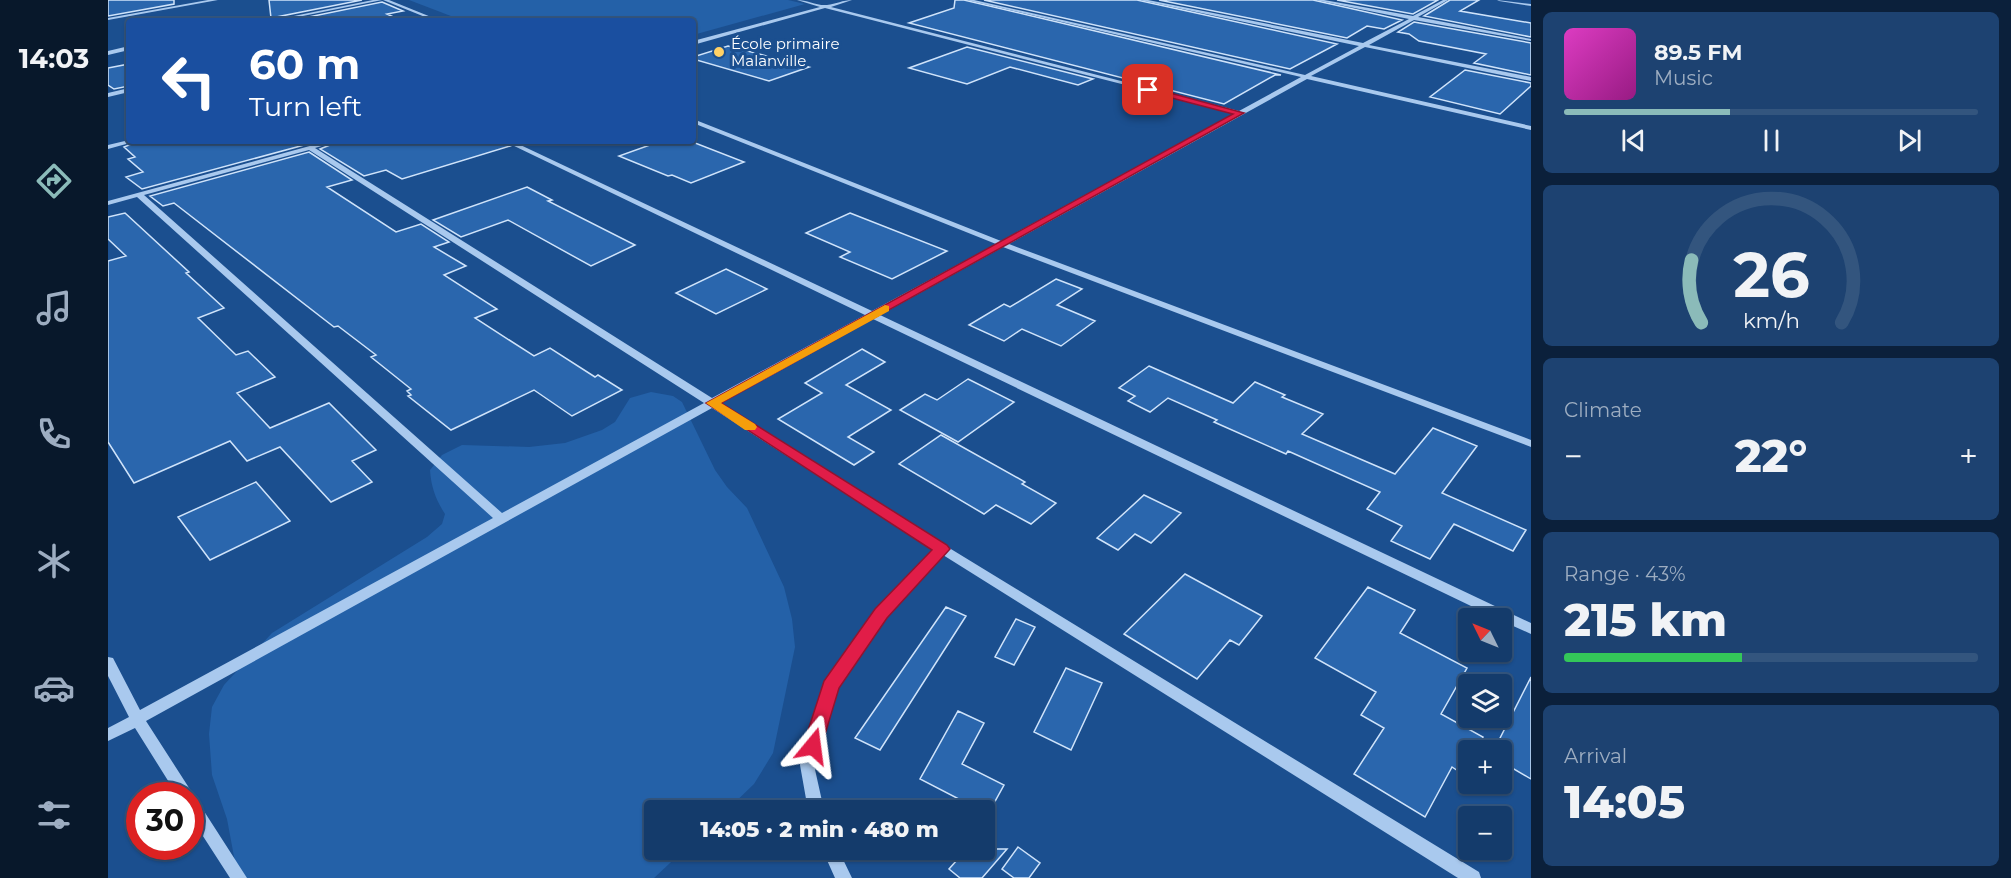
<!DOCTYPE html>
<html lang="en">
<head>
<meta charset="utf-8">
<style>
	:root { --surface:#143b6b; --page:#1d4271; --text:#f1f3f6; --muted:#9dadc1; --line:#33557e; --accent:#8bbbb9 }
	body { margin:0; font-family:Montserrat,sans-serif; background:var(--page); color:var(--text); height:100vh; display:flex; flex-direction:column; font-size:22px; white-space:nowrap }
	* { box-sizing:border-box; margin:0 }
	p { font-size:20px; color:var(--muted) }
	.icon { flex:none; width:33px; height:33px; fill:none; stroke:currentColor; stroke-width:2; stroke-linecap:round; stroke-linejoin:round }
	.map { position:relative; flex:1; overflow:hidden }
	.panel { display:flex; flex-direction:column; gap:12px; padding:12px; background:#0b203b; width:480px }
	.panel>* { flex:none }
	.hud { position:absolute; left:18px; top:18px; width:570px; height:126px; border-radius:6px; box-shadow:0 2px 4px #0004,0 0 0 2px var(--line); background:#1a4fa0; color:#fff; overflow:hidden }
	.needle { width:39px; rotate:313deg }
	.fabs { position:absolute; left:1350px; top:608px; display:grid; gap:12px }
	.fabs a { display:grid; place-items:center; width:54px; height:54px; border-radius:6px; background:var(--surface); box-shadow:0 2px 4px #0004,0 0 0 2px var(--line); font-size:30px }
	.speed { position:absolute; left:18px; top:782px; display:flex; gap:12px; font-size:30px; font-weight:700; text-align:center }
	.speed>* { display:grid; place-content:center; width:78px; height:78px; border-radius:50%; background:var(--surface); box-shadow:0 2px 4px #0004,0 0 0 2px var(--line); line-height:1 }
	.speed .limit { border:9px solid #d22; background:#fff; color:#111 }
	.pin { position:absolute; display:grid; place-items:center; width:51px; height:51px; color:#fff; margin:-26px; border-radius:12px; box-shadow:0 3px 9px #0006 }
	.me { position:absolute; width:66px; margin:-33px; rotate:16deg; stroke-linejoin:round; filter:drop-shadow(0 0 4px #0008) }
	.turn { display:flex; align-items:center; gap:21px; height:126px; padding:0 24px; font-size:27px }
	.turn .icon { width:78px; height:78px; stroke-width:2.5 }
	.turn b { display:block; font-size:42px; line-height:51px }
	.big { font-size:45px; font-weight:800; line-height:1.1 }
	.panel .widget { flex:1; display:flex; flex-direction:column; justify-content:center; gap:9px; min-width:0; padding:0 21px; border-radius:9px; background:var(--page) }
	.panel .dial { align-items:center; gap:0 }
	.dial svg { height:156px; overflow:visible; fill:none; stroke:var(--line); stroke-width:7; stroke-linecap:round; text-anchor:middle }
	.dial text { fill:var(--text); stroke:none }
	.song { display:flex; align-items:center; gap:18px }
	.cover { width:72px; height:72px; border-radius:9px; background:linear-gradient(135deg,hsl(310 70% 55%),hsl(310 70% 35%)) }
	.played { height:6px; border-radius:3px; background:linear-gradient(90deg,var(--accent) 40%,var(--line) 40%) }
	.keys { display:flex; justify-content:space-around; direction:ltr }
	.heat { display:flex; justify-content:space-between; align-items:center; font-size:33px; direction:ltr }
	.charge { height:9px; border-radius:4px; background:linear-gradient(90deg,#34c759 43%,var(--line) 0) }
	.trip { position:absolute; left:536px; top:800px; width:351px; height:60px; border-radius:6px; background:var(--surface); box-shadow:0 2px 4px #0004,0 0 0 2px var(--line); font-weight:800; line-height:60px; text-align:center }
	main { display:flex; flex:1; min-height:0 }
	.menu { display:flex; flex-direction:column; width:108px; justify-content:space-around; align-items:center; background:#08182b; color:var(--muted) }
	.menu .icon { width:42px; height:42px }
	.menu .current { color:var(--accent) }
	.menu b { font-size:27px; color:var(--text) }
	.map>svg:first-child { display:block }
	.green { fill:#2461a8 }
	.building { fill:#2a66ad; stroke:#cfe3fa; stroke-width:1.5 }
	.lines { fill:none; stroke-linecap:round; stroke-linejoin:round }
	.minor { fill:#a9c9ee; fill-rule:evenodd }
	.route { fill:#e11d48; stroke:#92132f; stroke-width:1.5 }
	.slow { fill:#f59e0b }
	.poi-dot { fill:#ffd166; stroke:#1b4f8f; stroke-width:2 }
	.labels { text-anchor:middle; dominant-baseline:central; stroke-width:6; stroke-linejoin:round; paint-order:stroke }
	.far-poi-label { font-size:15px; fill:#fff; stroke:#1b4f8f; text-anchor:start }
</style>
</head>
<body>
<main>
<nav class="menu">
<b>14:03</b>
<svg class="icon current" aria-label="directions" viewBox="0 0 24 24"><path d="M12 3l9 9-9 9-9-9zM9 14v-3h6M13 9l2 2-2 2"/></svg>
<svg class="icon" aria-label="music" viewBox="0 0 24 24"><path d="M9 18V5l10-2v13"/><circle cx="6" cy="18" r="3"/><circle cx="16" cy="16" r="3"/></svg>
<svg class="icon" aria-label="phone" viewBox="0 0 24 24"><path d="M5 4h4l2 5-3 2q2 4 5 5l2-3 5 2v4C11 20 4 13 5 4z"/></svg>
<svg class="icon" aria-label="climate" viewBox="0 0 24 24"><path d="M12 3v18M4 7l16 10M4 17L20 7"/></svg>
<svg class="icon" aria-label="car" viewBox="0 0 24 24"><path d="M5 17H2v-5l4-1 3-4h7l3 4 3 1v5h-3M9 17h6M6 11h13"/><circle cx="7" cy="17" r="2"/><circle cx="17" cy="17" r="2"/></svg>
<svg class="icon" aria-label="filters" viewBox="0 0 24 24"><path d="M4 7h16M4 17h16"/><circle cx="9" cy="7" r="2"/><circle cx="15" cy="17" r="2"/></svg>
</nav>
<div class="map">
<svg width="1423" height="878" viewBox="0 0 1423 878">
	<rect width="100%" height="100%" fill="#1b4f8f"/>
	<path class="green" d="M301,0H680L697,4L585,35V21H356Z
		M543,392L565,396L574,402L607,470L619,487L639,508L676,587L684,619L687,647L665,753L646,784L619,810H546V849H577L546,878H130L119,819L104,775L101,734L104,707L116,685L164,633L319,537L334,524L337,514C328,500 323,487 322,470L334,455L354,445L421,447L457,443L494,430L507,422L522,398Z"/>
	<path class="building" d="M0,0H66V4L0,16Z
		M161,0H254L163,18Z
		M847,0H856L1173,75H1167L1116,104L801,23L846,8Z
		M876,0H1029L1229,44L1182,69Z
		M1051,0H1205L1294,20L1276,29L1259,26L1239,38Z
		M1229,0H1330L1305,14Z
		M1342,0H1371L1352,11L1423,23V37L1316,16Z
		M274,2L295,11L279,14L294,21H181Z
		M1306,22L1423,43V75L1366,63L1378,54L1311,41L1301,34L1290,32Z
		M620,46L701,67L661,81L585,59V57Z
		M859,47L985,79L970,85L902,67L859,84L801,68Z
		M21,64V86L6,89L0,85V68Z
		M1357,70L1423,83V86L1392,114L1322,97Z
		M31,141H211L34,189L18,177L35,172L20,159L27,157L16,147Z
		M232,141H394L402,146L294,179L278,170L256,176L212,149Z
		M553,141H582L636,162L583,183L564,175L560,176L511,156Z
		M201,152L244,180L219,187L288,232L313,224L341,242L326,247L358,266L336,275L389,309L367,318L426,356L442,348L487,377L490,375L514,390L464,416L426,390L343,430L300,396L303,395L299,391L303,389L263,357L268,355L230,326L226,327L66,203L55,206L42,196Z
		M419,187L444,200L440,201L527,245L483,266L400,220L353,237L325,220Z
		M17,213L81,272L78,273L116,308L90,318L128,355L140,351L167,377L129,393L162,428L221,403L268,450L244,461L264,482L223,502L172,447L139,461L122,441L26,483L0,442V261L18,256L0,239V217Z
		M742,213L839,251L784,279L732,257L742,252L698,233Z
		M618,269L659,289L608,314L568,293Z
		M948,279L974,289L949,305L987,321L953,346L914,329L896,341L861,325L896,304L902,307Z
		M754,349L777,362L738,385L783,410L740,437L766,452L746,465L670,419L714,393L697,383Z
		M1041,366L1125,403L1147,382L1177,395L1174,397L1215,414L1194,434L1287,474L1325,428L1369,446L1334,493L1418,530L1405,551L1346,524L1322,559L1283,541L1294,526L1259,509L1272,492L1180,451L1178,454L1106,422L1109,420L1060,398L1042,412L1020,401L1027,396L1011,388Z
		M860,379L906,402L850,442L792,410L817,394L829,400Z
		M833,435L917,482L914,484L948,503L923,524L888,505L876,514L791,464Z
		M148,482L182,521L102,560L70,517Z
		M1036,495L1073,513L1043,543L1027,534L1010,550L989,538Z
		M1077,574L1154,616L1131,645L1122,640L1089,679L1016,634Z
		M1260,587L1307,610L1292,633L1359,668L1333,714L1375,737L1369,750H1360V766L1356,775L1344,767L1317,817L1246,774L1276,728L1253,715L1268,692L1207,658Z
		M838,607L858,616L772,750L747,738Z
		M908,619L927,627L906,665L887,657Z
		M958,668L994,683L963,750L926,732Z
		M1423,677V779L1394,762V750H1386Z
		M850,711L876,723L854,764L896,785L880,814L876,810H872L812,779Z
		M910,847L932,863L921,878H906L894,869Z
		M859,849H899L874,878H852L841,869Z"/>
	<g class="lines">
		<path class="minor" d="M100,0H110L0,20V18Z
			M265,0H274L170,21H161Z
			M275,0H281L333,21H327Z
			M689,0C699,0 709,6 719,5C728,4 735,0 744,0L723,7L1131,111L1193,77L858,0H866L1197,75L1251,46L1031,0H1040L1255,43L1301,19L1207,0H1216L1305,16L1335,0H1340L1310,17L1423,39V41L1306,20L1261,45L1423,77V81L1257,47L1203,76L1423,126V130L1199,79L901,244L1423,440V447L895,247L772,315L1423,623V634L1394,621V618H1388L765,319L612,404L838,546L1371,872L1373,878H1350L835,555L778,617L729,688L706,765L716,810H700L692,765L716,686L768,611L826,550L604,408L38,721L139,878H122L82,816V795H69L27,728L0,741V728L21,717L0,676V657L5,658L32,710L385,518L29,197L0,205V201L220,141H230L207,148L604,398L757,315L396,141H404L764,311L888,244L585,123V119L893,241L1127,113L717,8L585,45V41L712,7ZM201,150L596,403L394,513L36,195Z
			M1389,0L1423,4V6L1391,1Z
			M21,46V50L0,55V51Z
			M21,88V92L0,97V93Z
			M21,140L29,141L0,149V145Z
			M714,849H730L744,878H727Z"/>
	</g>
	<path class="route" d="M1040,87L1136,113L613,403L839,545L842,549L779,618L731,688L712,751L705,754L698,751L695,746L716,681L767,609L824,550L598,403L1125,114L1037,91Z"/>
	<path class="slow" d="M777,305L781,306V311L613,403L647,424L649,427L647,430H637L598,403Z"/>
	<circle class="poi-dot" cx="611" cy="52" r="6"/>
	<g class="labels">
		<g class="far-poi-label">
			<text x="623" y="43">École primaire<tspan x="623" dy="17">Malanville</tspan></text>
		</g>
	</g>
</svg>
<div class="fabs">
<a><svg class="needle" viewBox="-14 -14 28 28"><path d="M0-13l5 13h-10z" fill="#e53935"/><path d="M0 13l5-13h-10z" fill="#9dadc1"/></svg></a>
<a><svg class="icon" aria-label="layers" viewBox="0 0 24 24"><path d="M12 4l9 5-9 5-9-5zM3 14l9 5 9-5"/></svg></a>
<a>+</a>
<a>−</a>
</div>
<div class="speed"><div class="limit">30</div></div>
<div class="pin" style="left:1040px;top:90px;background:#d93025"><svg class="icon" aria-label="arrive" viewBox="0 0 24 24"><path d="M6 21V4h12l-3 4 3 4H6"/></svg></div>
<svg class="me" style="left:705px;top:746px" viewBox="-20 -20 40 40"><path d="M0-17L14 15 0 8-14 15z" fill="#e11d48" stroke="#fff" stroke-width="4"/></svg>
<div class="trip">14:05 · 2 min · 480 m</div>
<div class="hud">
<div class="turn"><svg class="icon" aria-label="left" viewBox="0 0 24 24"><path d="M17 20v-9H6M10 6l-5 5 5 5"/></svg><div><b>60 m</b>Turn left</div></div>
</div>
</div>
<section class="panel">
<div class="widget">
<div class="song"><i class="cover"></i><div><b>89.5 FM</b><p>Music</p></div></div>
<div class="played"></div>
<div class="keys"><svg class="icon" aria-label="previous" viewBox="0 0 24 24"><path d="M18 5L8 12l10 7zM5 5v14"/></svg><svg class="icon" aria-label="pause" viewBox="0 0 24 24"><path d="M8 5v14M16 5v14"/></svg><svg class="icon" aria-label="next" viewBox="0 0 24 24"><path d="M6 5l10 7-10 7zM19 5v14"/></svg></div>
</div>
<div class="widget dial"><svg viewBox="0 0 100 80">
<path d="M14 69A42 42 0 1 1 86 69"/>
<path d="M14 69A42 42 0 0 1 9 37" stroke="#8bbbb9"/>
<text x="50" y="56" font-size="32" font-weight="700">26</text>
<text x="50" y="72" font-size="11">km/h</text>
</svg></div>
<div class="widget"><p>Climate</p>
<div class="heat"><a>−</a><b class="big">22°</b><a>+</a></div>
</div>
<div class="widget"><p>Range · 43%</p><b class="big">215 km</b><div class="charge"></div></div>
<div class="widget"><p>Arrival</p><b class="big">14:05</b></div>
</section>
</main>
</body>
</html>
